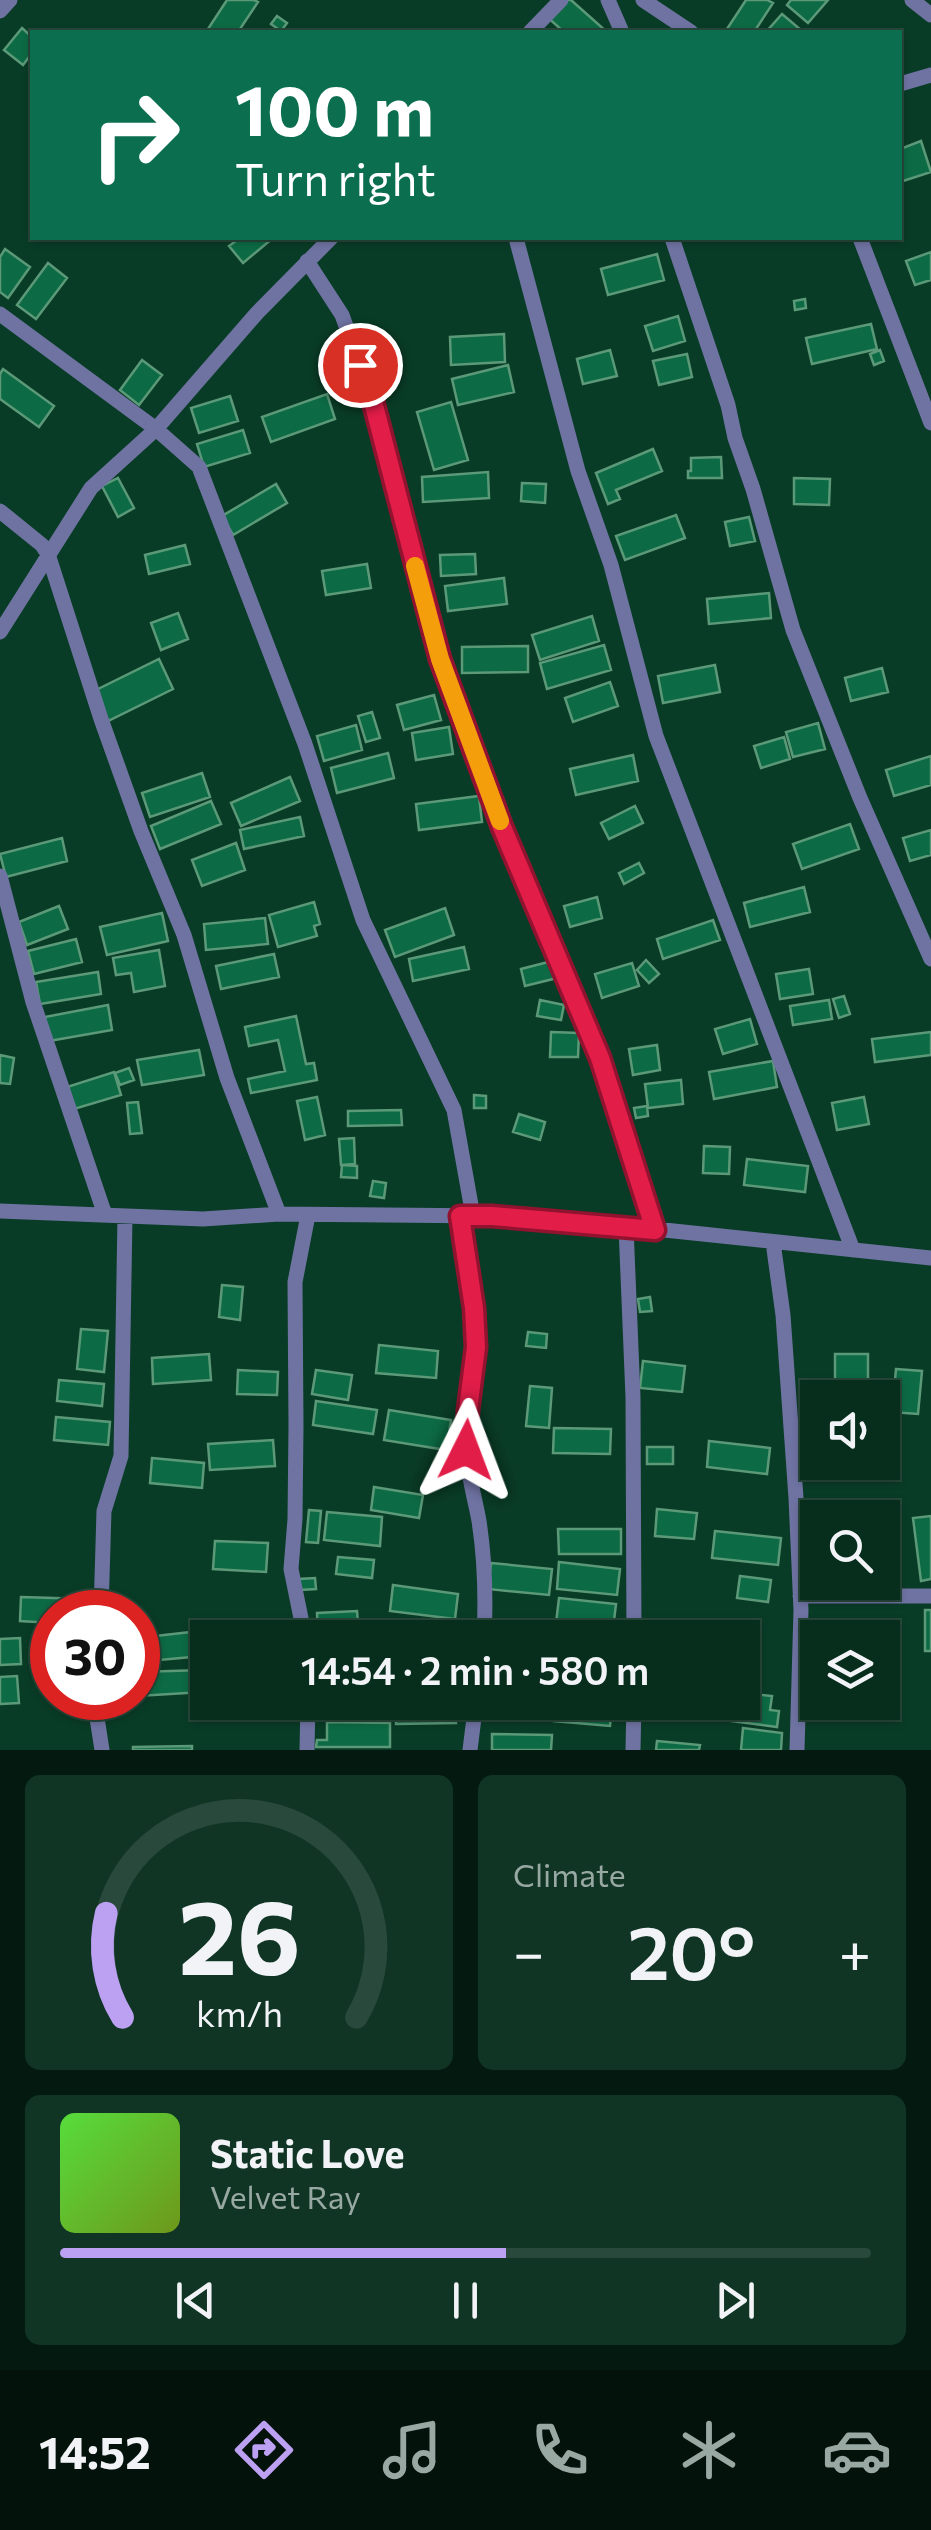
<!DOCTYPE html>
<html lang="en">
<head>
<meta charset="utf-8">
<style>
	:root { --surface:#072d1c; --page:#103525; --text:#f1f3f6; --muted:#98a8a3; --line:#28493b; --accent:#bca0f2 }
	body { margin:0; font-family:Commissioner,sans-serif; background:var(--page); color:var(--text); height:100vh; display:flex; flex-direction:column; font-size:38px; white-space:nowrap }
	* { box-sizing:border-box; margin:0 }
	p { font-size:32px; color:var(--muted) }
	.icon { flex:none; width:55px; height:55px; fill:none; stroke:currentColor; stroke-width:2; stroke-linecap:round; stroke-linejoin:round }
	.map { position:relative; height:1750px; overflow:hidden }
	.sheet { display:flex; flex-direction:column; gap:25px; padding:25px; background:#04190f; flex:1 }
	.sheet>* { flex:none }
	.banner { position:absolute; left:30px; top:30px; width:872px; height:210px; border-radius:0px; box-shadow:0 2px 8px #0004,0 0 0 2px var(--line); background:#0b6e4f; color:#fff; overflow:hidden }
	.controls { position:absolute; left:800px; top:1380px; display:grid; gap:20px }
	.controls a { display:grid; place-items:center; width:100px; height:100px; border-radius:0px; background:var(--surface); box-shadow:0 2px 8px #0004,0 0 0 2px var(--line); font-size:50px }
	.speed { position:absolute; left:30px; top:1590px; display:flex; gap:20px; font-size:50px; font-weight:700; text-align:center }
	.speed>* { display:grid; place-content:center; width:130px; height:130px; border-radius:50%; background:var(--surface); box-shadow:0 2px 8px #0004,0 0 0 2px var(--line); line-height:1 }
	.speed .limit { border:15px solid #d22; background:#fff; color:#111 }
	.pin { position:absolute; display:grid; place-items:center; width:85px; height:85px; color:#fff; margin:-42px; border:5px solid #fff; border-radius:50%; box-shadow:0 2px 10px #0007 }
	.me { position:absolute; width:110px; margin:-55px; rotate:3deg; stroke-linejoin:round; filter:drop-shadow(0 0 8px #0008) }
	.turn { display:flex; align-items:center; gap:35px; height:210px; padding:0 40px; font-size:45px }
	.turn .icon { width:130px; height:130px; stroke-width:2.5 }
	.turn b { display:block; font-size:70px; line-height:85px }
	.big { font-size:75px; font-weight:600; line-height:1.1 }
	.sheet .card { flex:1; display:flex; flex-direction:column; justify-content:center; gap:15px; min-width:0; padding:0 35px; border-radius:15px; background:var(--page) }
	.sheet .dial { align-items:center; gap:0 }
	.dial svg { height:260px; overflow:visible; fill:none; stroke:var(--line); stroke-width:7; stroke-linecap:round; text-anchor:middle }
	.dial text { fill:var(--text); stroke:none }
	.song { display:flex; align-items:center; gap:30px }
	.cover { width:120px; height:120px; border-radius:15px; background:linear-gradient(135deg,hsl(110 70% 55%),hsl(80 70% 35%)) }
	.played { height:10px; border-radius:5px; background:linear-gradient(90deg,var(--accent) 55%,var(--line) 55%) }
	.keys { display:flex; justify-content:space-around; direction:ltr }
	.heat { display:flex; justify-content:space-between; align-items:center; font-size:55px; direction:ltr }
	.sheet .tiles { flex:1; display:grid; gap:25px; grid-template-columns:1fr 1fr }
	.card:last-child { grid-column:span 2 }
	.trip { position:absolute; left:190px; top:1620px; width:570px; height:100px; border-radius:0px; background:var(--surface); box-shadow:0 2px 8px #0004,0 0 0 2px var(--line); font-weight:600; line-height:100px; text-align:center }
	.menu { display:flex; height:160px; justify-content:space-around; align-items:center; background:#03120b; color:var(--muted) }
	.menu .icon { width:70px; height:70px }
	.menu .selected { color:var(--accent) }
	.menu b { font-size:45px; color:var(--text) }
	.map>svg:first-child { display:block }
	.building { fill:#0c6a44; stroke:#5b9978; stroke-width:2.5 }
	.lines { fill:none; stroke-linecap:round; stroke-linejoin:round }
	.minor { stroke:#6f73a2; stroke-width:15 }
	.route-casing { stroke:#92132f; stroke-width:25 }
	.route { stroke:#e11d48; stroke-width:18 }
	.slow { stroke:#f59e0b; stroke-width:18 }
</style>
</head>
<body>
<div class="map">
<svg width="931" height="1750" viewBox="0 0 931 1750">
	<rect width="100%" height="100%" fill="#093c26"/>
	<path class="building" d="M227,0H254L258,2L238,32H206Z
		M561,0H571L607,32H564L546,16Z
		M746,0H767L773,3L754,32H725Z
		M791,0H828L808,23L787,5Z
		M782,14L801,30L799,32H766Z
		M277,16L287,23L281,31L271,24Z
		M22,28L32,37V53L23,65L4,50Z
		M921,141L931,172L900,182V149Z
		M240,238H273L243,263L229,246Z
		M5,249L30,267L8,298L0,292V257Z
		M931,252V280L915,285L906,261Z
		M657,254L664,280L608,295L601,269Z
		M48,263L67,278L36,319L17,305Z
		M805,299L806,308L795,310L794,301Z
		M678,316L685,341L653,351L645,326Z
		M871,324L877,349L812,364L806,338Z
		M504,334L505,362L451,365L450,337Z
		M610,350L617,376L583,384L577,359Z
		M880,350L884,361L874,365L870,354Z
		M687,354L692,377L659,385L653,361Z
		M142,360L162,375L139,405L120,390Z
		M508,365L514,392L458,405L452,379Z
		M3,369L54,406L39,427L0,399V374Z
		M327,394L335,419L271,442L262,417Z
		M230,396L238,421L199,433L191,408Z
		M451,402L468,460L434,470L417,412Z
		M243,430L250,453L204,467L197,444Z
		M653,449L662,471L616,490L620,499L608,504L596,473Z
		M721,457L722,478H688V471H691V458Z
		M488,472L489,498L423,502L422,477Z
		M118,478L134,508L118,517L102,486Z
		M794,478L830,479L829,505L794,504Z
		M522,483L546,484L545,503L521,501Z
		M276,484L287,503L233,535L222,516Z
		M676,515L685,538L625,560L616,536Z
		M749,517L755,541L730,546L725,522Z
		M185,545L190,564L149,574L145,555Z
		M475,554L476,574L441,576L440,555Z
		M367,564L371,588L326,595L322,571Z
		M504,578L507,604L448,611L445,586Z
		M769,593L771,618L709,624L707,599Z
		M178,613L188,639L161,650L151,623Z
		M592,616L599,641L540,660L532,635Z
		M604,645L611,670L547,689L540,663Z
		M528,646V672L462,673V647Z
		M159,659L173,689L108,721L94,691Z
		M715,665L720,692L663,703L658,676Z
		M882,668L888,692L851,701L845,678Z
		M610,682L618,706L573,722L565,698Z
		M434,695L441,720L404,730L397,705Z
		M372,712L380,738L366,742L358,716Z
		M818,723L825,749L793,757L786,732Z
		M356,725L362,750L324,761L317,736Z
		M449,727L453,754L416,760L412,733Z
		M784,737L790,759L761,768L754,746Z
		M388,753L394,778L337,793L331,768Z
		M633,755L638,781L576,795L570,769Z
		M931,756V785L894,796L886,770Z
		M202,773L210,797L150,817L142,793Z
		M290,777L300,801L241,826L231,803Z
		M479,796L482,822L419,830L416,804Z
		M211,801L221,824L160,849L151,826Z
		M635,806L643,823L609,839L601,823Z
		M300,817L304,836L244,849L240,830Z
		M850,824L859,849L802,869L793,844Z
		M931,830V855L910,861L903,838Z
		M62,838L67,861L6,877L0,854Z
		M236,843L245,870L202,886L192,860Z
		M639,863L644,873L624,884L619,873Z
		M804,887L810,912L750,927L744,903Z
		M597,897L602,918L570,927L564,906Z
		M314,902L320,924L314,926L317,936L278,947L269,915Z
		M59,906L68,929L27,945L19,922Z
		M445,908L454,935L395,957L385,930Z
		M162,913L168,941L107,955L100,927Z
		M265,918L268,944L206,950L204,924Z
		M713,920L720,940L663,959L657,939Z
		M76,939L82,962L34,974L28,951Z
		M464,947L469,969L413,981L409,959Z
		M159,950L165,986L134,992L131,973L116,975L113,958Z
		M274,954L279,977L221,989L216,966Z
		M646,960L659,974L649,983L637,970Z
		M552,961L557,978L525,986L521,969Z
		M632,963L639,986L602,998L595,974Z
		M809,969L813,994L780,999L776,974Z
		M98,972L101,994L40,1004L36,982Z
		M844,996L850,1014L839,1018L833,999Z
		M540,1000L564,1005L561,1020L537,1016Z
		M829,1000L832,1019L793,1025L790,1006Z
		M108,1005L112,1030L49,1041L45,1017Z
		M296,1016L306,1064L314,1063L317,1080L251,1093L248,1079L285,1071L278,1040L249,1046L245,1027Z
		M750,1019L757,1044L723,1054L715,1029Z
		M551,1032L579,1033L578,1057H550Z
		M931,1032V1055L875,1062L872,1039Z
		M657,1045L660,1070L633,1075L629,1049Z
		M199,1050L204,1075L142,1085L137,1060Z
		M0,1055L14,1058L10,1084L0,1083Z
		M773,1061L777,1087L714,1099L709,1072Z
		M129,1068L134,1080L120,1085L115,1073Z
		M114,1072L121,1095L74,1109L67,1087Z
		M681,1080L683,1104L648,1108L645,1084Z
		M474,1095L486,1096V1108H474Z
		M317,1097L325,1135L305,1140L297,1101Z
		M864,1097L869,1124L837,1130L832,1103Z
		M138,1102L142,1133L130,1134L127,1103Z
		M647,1106L648,1116L636,1118L634,1108Z
		M401,1110L402,1125L348,1126V1111Z
		M519,1114L545,1122L540,1140L513,1132Z
		M354,1138L355,1164L341,1165L339,1139Z
		M704,1146L730,1147L729,1174L703,1173Z
		M747,1159L808,1166L805,1192L744,1185Z
		M342,1165L357,1166V1178L341,1177Z
		M373,1181L386,1183L384,1198L370,1196Z
		M222,1285L243,1287L240,1320L219,1317Z
		M650,1297L652,1311L640,1312L638,1299Z
		M81,1329L108,1331L104,1372L77,1369Z
		M528,1332L547,1334L546,1348L526,1346Z
		M379,1345L438,1351L436,1378L376,1373Z
		M209,1354L211,1380L153,1384L152,1358Z
		M835,1354H868V1398H835Z
		M643,1361L685,1366L682,1392L640,1388Z
		M896,1369L922,1371L918,1414L892,1412Z
		M238,1370L278,1372L277,1395L237,1394Z
		M316,1370L352,1375L348,1400L312,1394Z
		M59,1380L104,1384L102,1406L57,1401Z
		M530,1386L552,1388L549,1428L526,1426Z
		M316,1401L377,1410L373,1434L313,1425Z
		M389,1410L451,1420L446,1450L384,1440Z
		M807,1416L818,1417V1445L804,1444Z
		M56,1417L110,1422L108,1445L54,1440Z
		M554,1428L611,1429L610,1454L553,1453Z
		M273,1440L275,1466L210,1470L208,1444Z
		M709,1441L770,1448L767,1474L707,1467Z
		M647,1447H673V1464H647Z
		M152,1458L204,1463L202,1488L150,1483Z
		M374,1487L423,1495L419,1518L371,1510Z
		M657,1509L697,1513L694,1539L655,1536Z
		M309,1510L321,1511L318,1543L306,1542Z
		M327,1512L382,1517L380,1546L324,1540Z
		M931,1516V1579L921,1581L913,1518Z
		M558,1529H621V1554H559Z
		M715,1531L781,1538L778,1565L712,1558Z
		M215,1541L268,1543L266,1572L213,1569Z
		M338,1557L374,1560L372,1578L336,1574Z
		M559,1562L620,1569L617,1595L557,1589Z
		M491,1563L552,1569L549,1595L488,1589Z
		M740,1576L771,1580L768,1602L737,1598Z
		M315,1578L316,1589L300,1590L299,1579Z
		M393,1585L458,1594L455,1619L390,1611Z
		M21,1597L86,1599L85,1612H52V1623L20,1621Z
		M559,1598L616,1604L613,1629L556,1623Z
		M925,1610H931V1651H925Z
		M357,1611L359,1634L318,1637L317,1613Z
		M200,1631L202,1656L149,1661L146,1637Z
		M20,1638L21,1664L0,1665V1639Z
		M203,1670V1692L138,1696V1672Z
		M17,1676L19,1703L0,1704V1677Z
		M882,1690H885L882,1716L829,1711L830,1702H882Z
		M742,1693L772,1696L770,1710L779,1711L777,1727L723,1720L725,1702H742Z
		M322,1702H385L386,1707L323,1711Z
		M396,1702H456V1723L396,1724Z
		M556,1702H612L610,1726L554,1721Z
		M327,1722L390,1723V1747H316L317,1740H327Z
		M743,1728L782,1733L781,1750H741Z
		M492,1734L552,1735L551,1750H492Z
		M657,1741L700,1745L699,1750H656Z
		M192,1746V1750H133V1747Z"/>
	<g class="lines">
		<path class="minor" d="M608,0L622,32
			M643,0L691,32
			M912,0L931,15
			M0,11L10,0
			M530,32L561,0
			M900,84L931,75
			M516,238L578,471L611,565L656,736L853,1250
			M672,238L728,405L735,438L753,489L793,630L860,798L931,959
			M860,238L931,423
			M307,261L342,315L369,390L439,659L502,827L599,1058L655,1229
			M0,314L156,429L199,467L305,744L363,920L454,1110L473,1216
			M0,511L42,545L48,554L101,719L141,831L184,935L227,1078L279,1214
			M0,632L91,488L156,429L257,313L331,238
			M0,876L33,1002L105,1215
			M0,1211L203,1219L279,1214L492,1216L655,1229L931,1258
			M460,1216L476,1329C477,1371 464,1411 467,1453C468,1477 475,1498 479,1521C485,1560 486,1599 484,1638
			M626,1227L633,1397L634,1638
			M773,1242L783,1315L796,1498L801,1610L797,1750
			M800,1596H931
			M101,1612L104,1511L121,1456L125,1216
			M305,1638L291,1569L295,1519L296,1426L295,1282L308,1215
			M98,1698L97,1718L102,1750
			M307,1750L308,1702
			M470,1750L476,1702
			M633,1750L634,1702"/>
	</g>
	<g class="lines">
		<g class="route-casing">
			<path id="route" d="M360,365L370,390L440,659L502,827L600,1058L655,1230L492,1216H460L474,1308L476,1347L468,1410L466,1450"/>
		</g>
		<use href="#route" class="route"/>
		<path class="slow" d="M415,566L440,659L500,821"/>
	</g>
</svg>
<div class="controls">
<a><svg class="icon" aria-label="sound" viewBox="0 0 24 24"><path d="M4 9h4l5-4v14l-5-4H4zM17 9q2 3 0 6"/></svg></a>
<a><svg class="icon" aria-label="search" viewBox="0 0 24 24"><circle cx="10" cy="10" r="6"/><path d="M15 15l6 6"/></svg></a>
<a><svg class="icon" aria-label="layers" viewBox="0 0 24 24"><path d="M12 4l9 5-9 5-9-5zM3 14l9 5 9-5"/></svg></a>
</div>
<div class="speed"><div class="limit">30</div></div>
<div class="pin" style="left:360px;top:365px;background:#d93025"><svg class="icon" aria-label="arrive" viewBox="0 0 24 24"><path d="M6 21V4h12l-3 4 3 4H6"/></svg></div>
<svg class="me" style="left:466px;top:1450px" viewBox="-20 -20 40 40"><path d="M0-17L14 15 0 8-14 15z" fill="#e11d48" stroke="#fff" stroke-width="4"/></svg>
<div class="trip">14:54 · 2 min · 580 m</div>
<div class="banner">
<div class="turn"><svg class="icon" aria-label="right" viewBox="0 0 24 24"><path d="M7 20v-9h11M14 6l5 5-5 5"/></svg><div><b>100 m</b>Turn right</div></div>
</div>
</div>
<section class="sheet">
<div class="tiles">
<div class="card dial"><svg viewBox="0 0 100 80">
<path d="M14 69A42 42 0 1 1 86 69"/>
<path d="M14 69A42 42 0 0 1 9 37" stroke="#bca0f2"/>
<text x="50" y="56" font-size="32" font-weight="700">26</text>
<text x="50" y="72" font-size="11">km/h</text>
</svg></div>
<div class="card"><p>Climate</p>
<div class="heat"><a>−</a><b class="big">20°</b><a>+</a></div>
</div>
<div class="card">
<div class="song"><i class="cover"></i><div><b>Static Love</b><p>Velvet Ray</p></div></div>
<div class="played"></div>
<div class="keys"><svg class="icon" aria-label="previous" viewBox="0 0 24 24"><path d="M18 5L8 12l10 7zM5 5v14"/></svg><svg class="icon" aria-label="pause" viewBox="0 0 24 24"><path d="M8 5v14M16 5v14"/></svg><svg class="icon" aria-label="next" viewBox="0 0 24 24"><path d="M6 5l10 7-10 7zM19 5v14"/></svg></div>
</div>
</div>
</section>
<nav class="menu">
<b>14:52</b>
<svg class="icon selected" aria-label="directions" viewBox="0 0 24 24"><path d="M12 3l9 9-9 9-9-9zM9 14v-3h6M13 9l2 2-2 2"/></svg>
<svg class="icon" aria-label="music" viewBox="0 0 24 24"><path d="M9 18V5l10-2v13"/><circle cx="6" cy="18" r="3"/><circle cx="16" cy="16" r="3"/></svg>
<svg class="icon" aria-label="phone" viewBox="0 0 24 24"><path d="M5 4h4l2 5-3 2q2 4 5 5l2-3 5 2v4C11 20 4 13 5 4z"/></svg>
<svg class="icon" aria-label="climate" viewBox="0 0 24 24"><path d="M12 3v18M4 7l16 10M4 17L20 7"/></svg>
<svg class="icon" aria-label="car" viewBox="0 0 24 24"><path d="M5 17H2v-5l4-1 3-4h7l3 4 3 1v5h-3M9 17h6M6 11h13"/><circle cx="7" cy="17" r="2"/><circle cx="17" cy="17" r="2"/></svg>
</nav>
</body>
</html>
